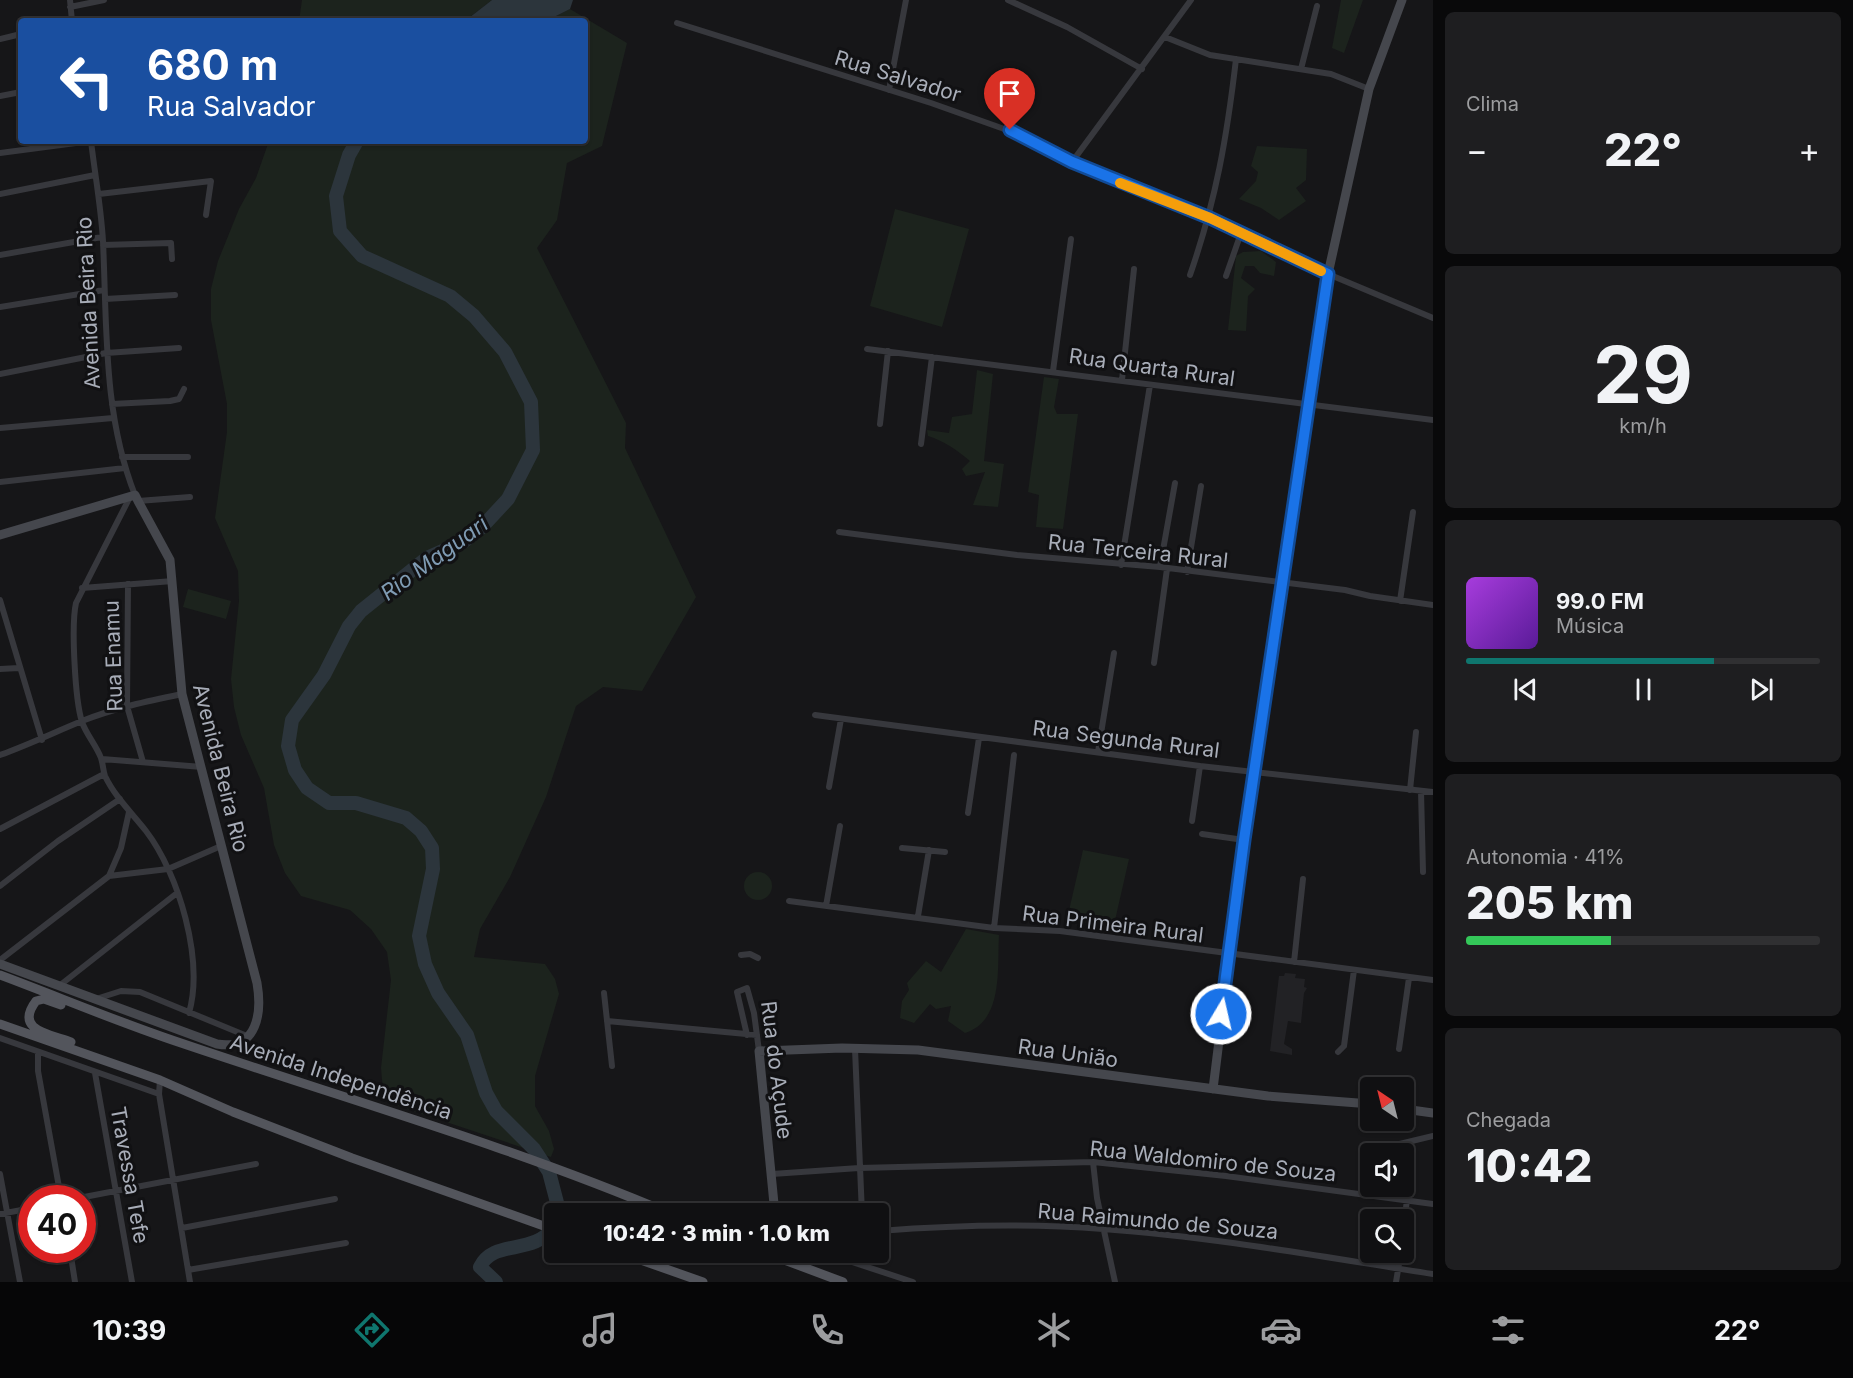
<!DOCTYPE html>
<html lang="pt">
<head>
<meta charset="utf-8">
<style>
	:root { --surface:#101012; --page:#1e1e20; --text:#f1f3f6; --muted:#9c9d9f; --line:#303032; --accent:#0f766e }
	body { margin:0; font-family:Inter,sans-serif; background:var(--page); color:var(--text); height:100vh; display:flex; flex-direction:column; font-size:22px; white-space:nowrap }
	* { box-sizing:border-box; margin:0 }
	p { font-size:20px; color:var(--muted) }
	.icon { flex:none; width:33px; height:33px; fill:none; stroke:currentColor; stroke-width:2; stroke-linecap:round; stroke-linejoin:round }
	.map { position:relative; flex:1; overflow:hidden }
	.drawer { display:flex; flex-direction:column; gap:12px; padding:12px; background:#09090a; width:420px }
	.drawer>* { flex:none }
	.banner { position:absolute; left:18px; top:18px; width:570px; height:126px; border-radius:6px; box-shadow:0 2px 4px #0004,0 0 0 2px var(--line); background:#1a4fa0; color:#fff; overflow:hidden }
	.needle { width:39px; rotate:325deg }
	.tools { position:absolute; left:1360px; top:1077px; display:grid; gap:12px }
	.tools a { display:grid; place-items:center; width:54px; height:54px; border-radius:6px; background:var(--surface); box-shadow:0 2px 4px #0004,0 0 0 2px var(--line); font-size:30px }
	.speed { position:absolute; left:18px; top:1185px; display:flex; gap:12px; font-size:30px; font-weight:700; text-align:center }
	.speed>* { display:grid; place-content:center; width:78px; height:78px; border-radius:50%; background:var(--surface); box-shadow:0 2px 4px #0004,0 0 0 2px var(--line); line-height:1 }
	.speed .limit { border:9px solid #d22; background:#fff; color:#111 }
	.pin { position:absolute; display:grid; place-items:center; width:51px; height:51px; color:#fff; margin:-62px -26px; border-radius:50% 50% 50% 0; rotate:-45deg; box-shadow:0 0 6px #0007 }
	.pin .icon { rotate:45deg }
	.me { position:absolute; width:66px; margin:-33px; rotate:9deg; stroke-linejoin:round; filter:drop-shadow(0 0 4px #0008) }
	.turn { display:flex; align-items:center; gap:21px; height:126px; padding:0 30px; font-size:27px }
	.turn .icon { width:78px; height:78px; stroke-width:2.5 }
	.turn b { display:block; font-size:42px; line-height:51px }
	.big { font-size:45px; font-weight:800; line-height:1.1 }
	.drawer .tile { flex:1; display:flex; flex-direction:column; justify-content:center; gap:9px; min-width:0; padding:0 21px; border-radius:9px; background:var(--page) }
	.drawer .dial { align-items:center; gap:0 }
	.dial b { font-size:78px; line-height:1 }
	.song { display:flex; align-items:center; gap:18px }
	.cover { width:72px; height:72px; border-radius:9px; background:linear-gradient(135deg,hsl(280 70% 55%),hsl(270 70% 35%)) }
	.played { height:6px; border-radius:3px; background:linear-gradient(90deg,var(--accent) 70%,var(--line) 70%) }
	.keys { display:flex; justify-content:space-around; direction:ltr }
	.heat { display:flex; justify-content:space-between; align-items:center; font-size:33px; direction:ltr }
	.charge { height:9px; border-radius:4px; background:linear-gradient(90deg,#34c759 41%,var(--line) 0) }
	.trip { position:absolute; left:544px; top:1203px; width:345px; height:60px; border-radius:6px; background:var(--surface); box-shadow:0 2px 4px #0004,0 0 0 2px var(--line); font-weight:800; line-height:60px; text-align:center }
	.tab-bar { display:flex; height:96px; justify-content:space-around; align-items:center; background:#060607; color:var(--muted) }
	.tab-bar .icon { width:42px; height:42px }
	.tab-bar .selected { color:var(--accent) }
	.tab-bar b { font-size:27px; color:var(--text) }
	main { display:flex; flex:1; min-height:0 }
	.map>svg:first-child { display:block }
	.built { fill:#222225 }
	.green { fill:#1c231d }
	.water { fill:#2c353c }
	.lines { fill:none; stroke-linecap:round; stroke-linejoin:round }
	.river { stroke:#2c353c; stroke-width:14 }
	.street { stroke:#37383d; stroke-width:6 }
	.secondary { stroke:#45474d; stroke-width:9 }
	.primary { stroke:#53555c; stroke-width:9 }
	.route-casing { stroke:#114b97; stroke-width:15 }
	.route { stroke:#1a73e8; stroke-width:10 }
	.slow { stroke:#f59e0b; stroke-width:10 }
	.labels { text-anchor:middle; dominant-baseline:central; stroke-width:6; stroke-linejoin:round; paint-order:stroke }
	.street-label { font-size:21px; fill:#a8adb8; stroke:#111113 }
	.water-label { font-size:22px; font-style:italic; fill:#7f9bb3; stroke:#111113 }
</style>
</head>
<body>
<main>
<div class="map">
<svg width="1433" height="1282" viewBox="0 0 1433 1282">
	<rect width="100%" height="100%" fill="#161618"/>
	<path class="built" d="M1285,973L1296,974L1295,978L1305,979L1304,987L1307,988L1304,993L1301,1023L1288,1021L1284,1044L1292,1049V1055L1270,1051L1279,976H1284Z"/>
	<path class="green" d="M302,0H492L465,21H299Z
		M1341,0H1363L1344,53L1332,48Z
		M570,9L627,43L602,146L567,163L557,220L537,248L626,423L625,448L696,597L642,691L603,687L576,706L546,797L510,877L480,929L474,957L545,964L555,979L559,994L535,1076V1106L549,1131L554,1149L551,1157L392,1104L383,1091L381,1068L391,980L387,952L371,929L350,910L301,896L285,873L274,845L264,788L241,735L234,707L231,679L239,601L238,571L215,518L227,432V404L211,320V289L218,261L239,209L256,178L269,141H585V21H546Z
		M1257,146L1307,149L1306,180L1296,188L1306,201L1279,220L1261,208L1239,199L1256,181L1258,172L1251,166Z
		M895,209L969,229L942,327L870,306Z
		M1261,251L1276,262L1274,276L1260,273L1254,266H1245L1241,278L1255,289L1248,296L1246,331L1228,330L1236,256L1243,252Z
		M977,370L993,374L984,461L1004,464L998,507L973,505L985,472L966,476L962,469L970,461C957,450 944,441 928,436L927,430L949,433L952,417L972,414Z
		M1044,377L1059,379L1054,407L1057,414H1078L1063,529L1036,527L1039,495L1028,492Z
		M188,589L231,601L226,619L183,607Z
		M1083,850L1129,859L1113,929L1067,919Z
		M744 886a14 14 0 1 1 28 0a14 14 0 1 1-28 0Z
		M966,929L999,935C997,967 1004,1021 965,1033L948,1021L951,1006L936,1009L930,1004L914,1023L900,1018L902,1001L909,990L907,983L926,961L941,972Z"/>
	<path class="water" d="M492,0H573L570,9L546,21H465Z"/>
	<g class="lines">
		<path class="river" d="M357,141L349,155L336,196L340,231L362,256L450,296L474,316L505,352L531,402L533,450L508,499L482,527L463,542L427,558L361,611L349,626L324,675L292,720L288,746L295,770L307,788L329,803H356L406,818L421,831L432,848L433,869L419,936L425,964L438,993L467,1035L486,1093L496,1111L534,1149L549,1172L560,1214
			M496,1282L480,1267C494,1238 533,1257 555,1226"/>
		<path class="street" d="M70,0L72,21
			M1008,0L1067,27L1142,69
			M70,7L104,0
			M677,23L931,103L1027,137L1094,172L1210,218L1328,274L1433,318
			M1165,37L1210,55L1331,74L1369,89
			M0,39L21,34
			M1301,69L1317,6
			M889,90L906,0
			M0,96L21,92
			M91,141C95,175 101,207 103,241C107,327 103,414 135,495
			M0,153L91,141
			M1072,162L1191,0
			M0,194L95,175
			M99,194L211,181L206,215
			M103,245L171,243L172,259
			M0,255L102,237
			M1190,275C1216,200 1227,137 1236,59
			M1226,276L1241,233
			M105,299L175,295
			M0,307L104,290
			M867,349L1433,420
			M1053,371L1071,239
			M0,374L106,353L179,348
			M1122,380L1134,269
			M112,404L170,401L179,399L184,389
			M880,424L888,351
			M0,428L113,418
			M921,444L932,357
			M122,457H188
			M0,482L125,468
			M130,497L76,603C71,625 75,700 82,722C86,734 96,745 101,758C103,764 103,770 105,776C115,797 132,813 146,831C179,874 204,960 189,1013
			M138,501L190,497
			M839,532L1017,555L1160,567L1345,590L1370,596L1433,605
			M1121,565L1150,385
			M1160,567L1175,483
			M1187,572L1201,486
			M128,584L127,706L143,762
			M82,588L173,581
			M0,600L42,740
			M1400,601L1413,512
			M1154,663L1167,569
			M0,669L19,668
			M815,715L1200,766L1433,792
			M1098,752L1114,653
			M0,755C28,745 55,732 82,721C115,708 148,701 182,694
			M102,759L202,767
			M829,787L841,719
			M1410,790L1416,732
			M1421,791L1423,872
			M968,813L979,738
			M1192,821L1200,766
			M0,829L104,774
			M1202,834L1244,840
			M902,848L945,852
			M109,876L168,869L221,846
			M0,886L58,841L120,799
			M789,901L994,928L1060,931L1433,980
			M826,906L840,826
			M918,916L929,850
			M994,928L1014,755
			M741,955L750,954L758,958
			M0,960L109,876L121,848L129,812
			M1294,962L1303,879
			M59,986L177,893
			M604,993L612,1066
			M96,999L121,991L140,992L247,1036
			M607,1021L757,1035
			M747,1035L737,992L747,988L754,1013L759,1051
			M0,1038L159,1094
			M855,1049L862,1214
			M1399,1049L1409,978
			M1338,1052L1344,1046L1354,970
			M38,1053V1071L61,1198
			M95,1073L132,1282
			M160,1080L159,1094L190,1282
			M1383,1148L1433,1136
			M1093,1162L1097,1198L1115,1282
			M0,1174L20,1282
			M772,1174L859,1168L1093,1162L1226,1176L1433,1204
			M79,1198L256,1164
			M0,1214L32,1208
			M1404,1225L1407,1199
			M182,1228L335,1199
			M879,1231C954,1225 1028,1223 1103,1229C1214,1237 1323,1257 1433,1274
			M70,1250L75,1282
			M791,1252L849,1261L913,1282
			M188,1270L346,1243
			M1396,1282L1401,1252"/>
		<path class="secondary" d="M0,535L135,495L138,501L170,560L182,694L257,983C262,1012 258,1051 217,1044L0,964
			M1213,1089L1244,840L1328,274L1369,89L1402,0
			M1404,1109L1433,1113
			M775,1214L759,1051L842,1048L918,1050L1268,1096L1371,1104"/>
		<path class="primary" d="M0,975C59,997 118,1022 178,1042C343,1098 511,1146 671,1214
			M61,1005L44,999L36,1001C14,1030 49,1034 71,1042
			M0,1024L160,1080L233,1112L352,1158L555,1230
			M618,1252L703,1282
			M763,1252L843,1282"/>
	</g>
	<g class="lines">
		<g class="route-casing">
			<path id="route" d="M1010,130L1072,162L1210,218L1328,274L1244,840L1221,1014"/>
		</g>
		<use href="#route" class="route"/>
		<path class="slow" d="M1120,183L1210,218L1321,271"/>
	</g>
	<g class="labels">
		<g class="street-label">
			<text transform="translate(898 76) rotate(17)">Rua Salvador</text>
			<text transform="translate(88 303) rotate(-93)">Avenida Beira Rio</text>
			<text transform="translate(1152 367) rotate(8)">Rua Quarta Rural</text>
			<text transform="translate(1138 551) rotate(6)">Rua Terceira Rural</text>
			<text transform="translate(113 656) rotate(-92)">Rua Enamu</text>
			<text transform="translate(1126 739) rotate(7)">Rua Segunda Rural</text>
			<text transform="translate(221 768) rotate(76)">Avenida Beira Rio</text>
			<text transform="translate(1113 924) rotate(7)">Rua Primeira Rural</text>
			<text transform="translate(1068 1053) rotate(8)">Rua União</text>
			<text transform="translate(777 1070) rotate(83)">Rua do Açude</text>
			<text transform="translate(341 1077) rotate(18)">Avenida Independência</text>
			<text transform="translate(1213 1161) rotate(6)">Rua Waldomiro de Souza</text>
			<text transform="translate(130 1175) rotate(80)">Travessa Tefe</text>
			<text transform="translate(1158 1221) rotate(5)">Rua Raimundo de Souza</text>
		</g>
		<g class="water-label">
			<text transform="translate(434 558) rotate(-36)">Rio Maguari</text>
		</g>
	</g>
</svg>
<div class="tools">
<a><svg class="needle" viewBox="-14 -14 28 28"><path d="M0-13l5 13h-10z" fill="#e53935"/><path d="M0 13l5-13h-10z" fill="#9c9d9f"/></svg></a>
<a><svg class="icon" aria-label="sound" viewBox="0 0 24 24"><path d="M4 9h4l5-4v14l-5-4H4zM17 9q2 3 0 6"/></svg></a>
<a><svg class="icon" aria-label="search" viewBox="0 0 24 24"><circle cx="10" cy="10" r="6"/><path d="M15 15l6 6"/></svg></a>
</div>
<div class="speed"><div class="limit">40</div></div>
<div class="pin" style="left:1010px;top:130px;background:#d93025"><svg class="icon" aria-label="arrive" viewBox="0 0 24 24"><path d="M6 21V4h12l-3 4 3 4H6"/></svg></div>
<svg class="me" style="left:1221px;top:1014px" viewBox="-20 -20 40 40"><circle r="17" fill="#1a73e8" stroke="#fff" stroke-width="3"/><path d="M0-11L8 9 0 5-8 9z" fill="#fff"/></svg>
<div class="trip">10:42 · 3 min · 1.0 km</div>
<div class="banner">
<div class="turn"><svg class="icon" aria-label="left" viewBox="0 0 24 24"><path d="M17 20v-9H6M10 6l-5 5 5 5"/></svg><div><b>680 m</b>Rua Salvador</div></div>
</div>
</div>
<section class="drawer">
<div class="tile"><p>Clima</p>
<div class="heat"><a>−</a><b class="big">22°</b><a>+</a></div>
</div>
<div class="tile dial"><b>29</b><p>km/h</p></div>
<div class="tile">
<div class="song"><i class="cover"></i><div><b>99.0 FM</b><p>Música</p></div></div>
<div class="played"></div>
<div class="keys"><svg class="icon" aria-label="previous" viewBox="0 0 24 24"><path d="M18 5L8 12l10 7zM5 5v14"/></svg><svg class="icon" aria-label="pause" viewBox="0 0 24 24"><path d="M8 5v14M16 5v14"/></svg><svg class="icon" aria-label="next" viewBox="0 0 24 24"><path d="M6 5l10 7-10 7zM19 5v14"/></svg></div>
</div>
<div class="tile"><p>Autonomia · 41%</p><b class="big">205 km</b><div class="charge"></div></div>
<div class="tile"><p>Chegada</p><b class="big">10:42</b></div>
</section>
</main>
<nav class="tab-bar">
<b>10:39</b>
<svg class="icon selected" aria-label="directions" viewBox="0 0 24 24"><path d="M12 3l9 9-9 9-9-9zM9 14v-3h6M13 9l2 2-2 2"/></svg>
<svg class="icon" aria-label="music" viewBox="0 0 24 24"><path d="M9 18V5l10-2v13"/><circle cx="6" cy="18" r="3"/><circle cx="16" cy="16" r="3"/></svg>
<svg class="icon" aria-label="phone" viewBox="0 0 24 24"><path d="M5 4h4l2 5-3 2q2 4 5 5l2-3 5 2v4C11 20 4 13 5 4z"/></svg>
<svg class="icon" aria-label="climate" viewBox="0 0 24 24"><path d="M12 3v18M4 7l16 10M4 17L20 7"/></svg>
<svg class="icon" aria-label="car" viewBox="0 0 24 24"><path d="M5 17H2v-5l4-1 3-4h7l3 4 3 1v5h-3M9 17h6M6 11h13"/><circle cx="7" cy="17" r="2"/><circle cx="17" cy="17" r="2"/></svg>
<svg class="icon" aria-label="filters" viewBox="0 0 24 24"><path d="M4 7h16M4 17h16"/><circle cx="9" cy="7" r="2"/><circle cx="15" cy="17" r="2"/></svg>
<b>22°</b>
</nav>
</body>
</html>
